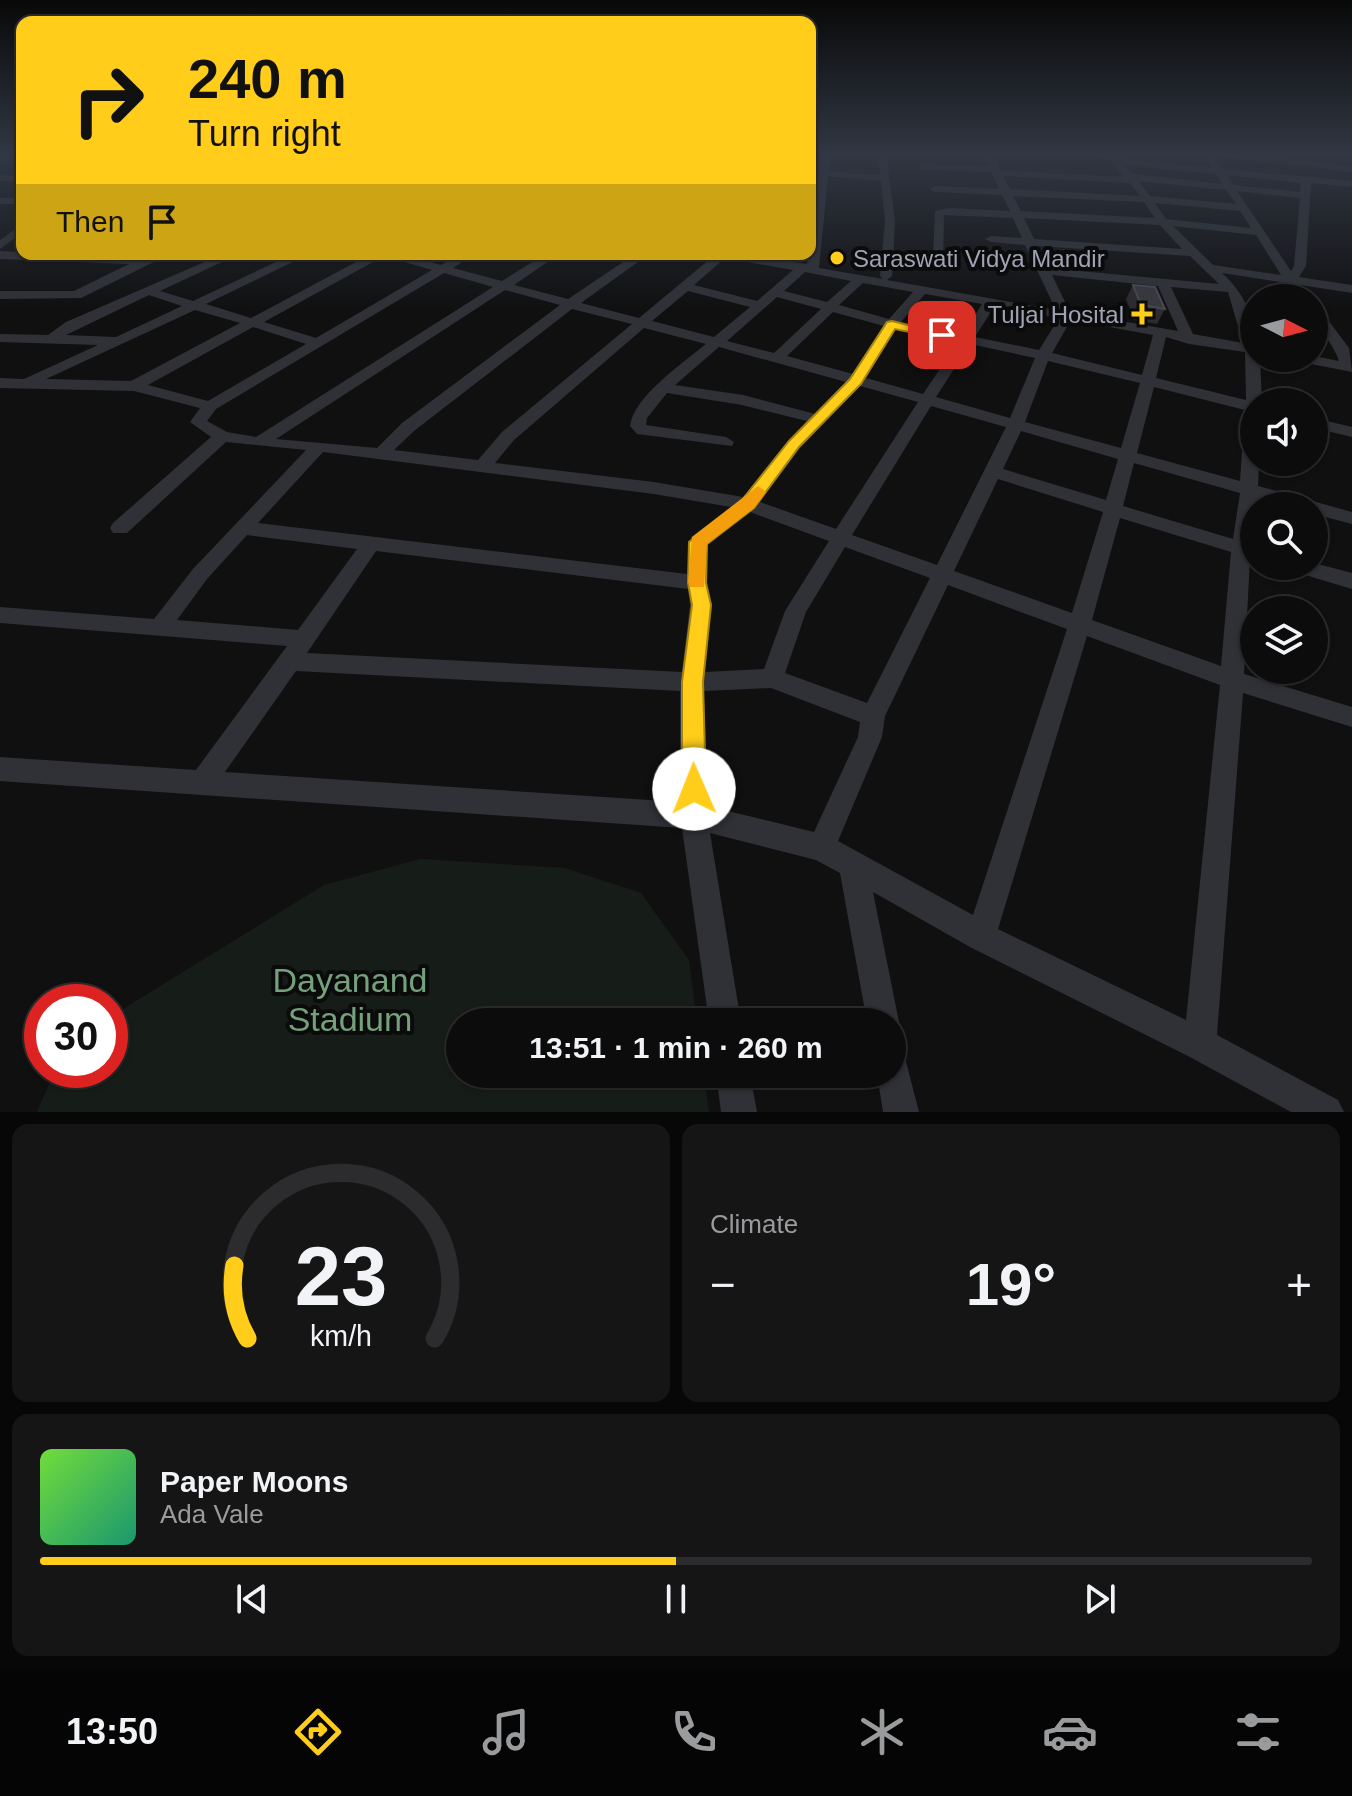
<!DOCTYPE html>
<html lang="en">
<head>
<meta charset="utf-8">
<style>
	:root { --surface:#0c0c0d; --page:#151516; --text:#f1f3f6; --muted:#9a9b9d; --line:#2c2c2e; --accent:#ffcd1a }
	body { margin:0; font-family:Arial,sans-serif; background:var(--page); color:var(--text); height:100vh; display:flex; flex-direction:column; font-size:30px; white-space:nowrap }
	* { box-sizing:border-box; margin:0 }
	p { font-size:26px; color:var(--muted) }
	.icon { flex:none; width:44px; height:44px; fill:none; stroke:currentColor; stroke-width:2; stroke-linecap:round; stroke-linejoin:round }
	.map { position:relative; height:1112px; overflow:hidden }
	.sheet { display:flex; flex-direction:column; gap:12px; padding:12px; background:#070707; flex:1 }
	.sheet>* { flex:none }
	.top-card { position:absolute; left:16px; top:16px; width:800px; height:244px; border-radius:16px; box-shadow:0 2px 6px #0004,0 0 0 2px var(--line); background:#ffcd1a; color:#111; overflow:hidden }
	.needle { width:52px; rotate:96deg }
	.fabs { position:absolute; left:1240px; top:284px; display:grid; gap:16px }
	.fabs a { display:grid; place-items:center; width:88px; height:88px; border-radius:50%; background:var(--surface); box-shadow:0 2px 6px #0004,0 0 0 2px var(--line); font-size:40px }
	.speed { position:absolute; left:24px; top:984px; display:flex; gap:16px; font-size:40px; font-weight:700; text-align:center }
	.speed>* { display:grid; place-content:center; width:104px; height:104px; border-radius:50%; background:var(--surface); box-shadow:0 2px 6px #0004,0 0 0 2px var(--line); line-height:1 }
	.speed .limit { border:12px solid #d22; background:#fff; color:#111 }
	.pin { position:absolute; display:grid; place-items:center; width:68px; height:68px; color:#fff; margin:-34px; border-radius:16px; box-shadow:0 4px 12px #0006 }
	.me { position:absolute; width:88px; margin:-44px; rotate:359deg; stroke-linejoin:round; filter:drop-shadow(0 0 6px #0008) }
	.turn { display:flex; align-items:center; gap:28px; height:168px; padding:0 40px; font-size:36px }
	.turn .icon { width:104px; height:104px; stroke-width:2.5 }
	.turn b { display:block; font-size:56px; line-height:68px }
	.then { display:flex; align-items:center; height:76px; padding:0 40px; background:#0003; gap:16px; font-size:30px }
	.big { font-size:60px; font-weight:800; line-height:1.1 }
	.sheet .card { flex:1; display:flex; flex-direction:column; justify-content:center; gap:12px; min-width:0; padding:0 28px; border-radius:16px; background:var(--page) }
	.sheet .dial { align-items:center; gap:0 }
	.dial svg { height:208px; overflow:visible; fill:none; stroke:var(--line); stroke-width:7; stroke-linecap:round; text-anchor:middle }
	.dial text { fill:var(--text); stroke:none }
	.song { display:flex; align-items:center; gap:24px }
	.cover { width:96px; height:96px; border-radius:12px; background:linear-gradient(135deg,hsl(100 70% 55%),hsl(160 70% 35%)) }
	.played { height:8px; border-radius:4px; background:linear-gradient(90deg,var(--accent) 50%,var(--line) 50%) }
	.keys { display:flex; justify-content:space-around; direction:ltr }
	.heat { display:flex; justify-content:space-between; align-items:center; font-size:44px; direction:ltr }
	.sheet .tiles { flex:1; display:grid; gap:12px; grid-template-columns:1fr 1fr }
	.card:last-child { grid-column:span 2 }
	.trip { position:absolute; left:446px; top:1008px; width:460px; height:80px; border-radius:40px; background:var(--surface); box-shadow:0 2px 6px #0004,0 0 0 2px var(--line); font-weight:800; line-height:80px; text-align:center }
	.tabs { display:flex; height:128px; justify-content:space-around; align-items:center; background:#050505; color:var(--muted) }
	.tabs .icon { width:56px; height:56px }
	.tabs .active { color:var(--accent) }
	.tabs b { font-size:36px; color:var(--text) }
	.map>svg:first-child { display:block }
	.green { fill:#161c17 }
	.lines { fill:none; stroke-linecap:round; stroke-linejoin:round }
	.minor { fill:#303137; fill-rule:evenodd }
	.wall { fill:#2c2b2f }
	.building { fill:#38383d; stroke:#484950; stroke-width:2 }
	.route { fill:#ffcd1a; stroke:#a68511; stroke-width:2 }
	.slow { fill:#f59e0b }
	.poi-dot { fill:#ffcd1a; stroke:#0b0b0c; stroke-width:3 }
	.labels { text-anchor:middle; dominant-baseline:central; stroke-width:8; stroke-linejoin:round; paint-order:stroke }
	.far-poi-label { font-size:24px; fill:#9fa3b4; stroke:#0b0b0c; text-anchor:start }
	.near-park-label { font-size:34px; fill:#74a17c; stroke:#0b0b0c }
</style>
</head>
<body>
<div class="map">
<svg width="1352" height="1112" viewBox="0 0 1352 1112">
	<rect width="100%" height="100%" fill="#101011"/>
	<path class="green" d="M420,859L565,868L641,893L689,960L697,1022H460V1074H704L709,1112H37L55,1070H110V1017L324,885Z"/>
	<g class="lines">
		<path class="minor" d="M6,153H17L0,165V158Z
			M821,153H830L829,171L881,175L877,153H886L895,221L893,260L933,259L935,211L948,208L1010,211L1002,195L935,192L930,189L935,186L999,189L991,172L919,169L922,164L989,166L983,153H992L1000,170L1124,177L1108,159L1059,153H1112L1118,158L1212,168L1203,153H1238L1352,166V172L1214,156L1223,169L1352,181V187L1311,183L1306,266L1299,277L1352,285V293L1301,285L1311,298H1297L1287,283L1222,273C1250,299 1254,320 1254,358H1260L1262,402H1254V462H1259L1258,486L1352,512V524L1314,514V506H1286L1258,498L1257,506H1254L1252,544L1254,559L1250,558L1244,674L1352,707V727L1243,693L1217,1035L1338,1100L1344,1112H1291L1188,1056L970,947L873,892L899,1022L892,1035V1022H867L840,873L816,860L710,833L741,1022H709L682,828L0,781V757L196,770L287,646L0,623V607L154,619L193,569L306,450L226,442L127,533H113L110,528L113,523L211,437L190,422L200,408L134,391L0,388V378L24,379L98,345L0,342V334L48,335L66,322L223,254H239L160,291L193,301L293,254H309L206,304L251,318L371,254H402L441,265L460,254H474L453,268L502,281L545,254H559L514,285L568,299L635,254H649L581,303L639,318L716,254H742L807,264ZM1124,165L1216,174L1222,184L1133,174ZM1227,175L1301,183L1300,192L1233,185ZM828,176L881,181L885,221L880,276L883,279L819,268ZM1003,176L1130,183L1140,196L1010,189ZM1139,181L1226,190L1236,204L1150,196ZM1237,191L1300,198L1294,266L1291,271ZM1013,196L1144,202L1155,218L1021,211ZM1155,203L1240,211L1251,228L1166,219ZM944,215L1013,218L1022,238L991,236L985,239L991,242L1025,245L1056,310L887,280L892,276L893,268L943,266ZM1024,218L1160,225L1182,249L1034,239ZM1173,226L1256,235L1281,275L1213,265ZM1037,246L1190,256L1219,284L1048,268ZM384,256L432,270L316,338L264,322ZM725,258L793,270L757,301L694,285ZM805,272L851,281L827,302L784,291ZM444,273L493,287L256,437L227,432L207,421L216,409ZM1052,275L1158,286L1178,331L1070,312ZM863,283L913,292L889,319L839,305ZM1171,287L1228,292L1243,343L1193,334ZM505,290L560,305L402,423L377,448L276,439ZM688,291L750,307L714,337L652,321ZM925,294L982,304L963,334L901,322ZM149,295L182,306L116,337L66,335ZM777,297L821,309L774,353L727,341ZM994,307L1059,318L1039,350L975,337ZM572,309L632,324L502,432L478,460L394,450L414,431ZM195,310L240,323L131,381L46,379ZM833,312L884,326L853,374L787,356ZM1071,320L1153,335L1142,375L1052,353ZM253,327L306,344L208,401L148,385ZM644,328L706,344C684,362 633,397 630,426L637,434L732,446L734,442L726,437L646,425L647,418L667,393L742,405L807,421L743,497L654,482L495,463L514,440ZM896,329L958,342L923,394L866,378ZM1166,337L1189,344L1245,352L1246,400L1156,378ZM970,344L1035,358L1010,418L936,397ZM719,347L846,382L815,414L743,395L675,385ZM1048,361L1140,383L1121,448L1025,422ZM860,386L918,402L836,529L760,502L800,448ZM1154,387L1245,410L1240,481L1137,453ZM931,406L1006,427L937,565L852,535ZM1021,431L1118,459L1106,500L1003,469ZM323,452L654,494L731,507L691,537L687,574L258,523ZM1134,463L1240,493L1233,539L1123,506ZM998,479L1103,512L1072,613L954,571ZM750,512L829,541L785,611L764,669L705,672L712,605L707,583L708,545ZM1120,518L1231,552L1221,666L1092,620ZM247,535L357,549L298,630L177,620L207,579ZM845,547L930,578L867,703L785,673L806,612ZM376,551L688,589L690,605L682,672L307,653ZM948,585L1067,629L973,915L838,841L882,737L885,716ZM1087,636L1220,685L1186,1020L998,929ZM296,671L680,691V802L225,772ZM771,688L860,722L858,737L814,832L707,806L704,691Z
			M0,175L22,176V182L0,181Z
			M0,198H22V204H0Z
			M22,224V233L0,249V240Z
			M0,251L145,257L170,254L81,298L0,299V291H74L129,264L0,259Z
			M1314,307L1319,308L1349,348L1352,372L1301,362L1294,358L1314,356L1339,361C1333,341 1314,328 1314,307Z
			M1314,418L1352,427V437L1314,428Z
			M1314,563L1352,573V589L1292,571L1289,566H1314Z
			M892,1049L904,1054L919,1112H883L877,1074H892Z
			M716,1074H750L757,1112H721Z"/>
	</g>
	<path class="wall" d="M1133,285L1165,309L1157,324L1134,320L1126,299Z"/>
	<path class="building" d="M1133,285L1155,287L1165,309L1141,305Z"/>
	<linearGradient id="sky" x2="0" y2="1"><stop stop-color="#090909"/><stop offset="0.5" stop-color="#313743"/><stop offset="1" stop-color="#313743" stop-opacity="0"/></linearGradient>
	<rect width="1352" height="309" fill="url(#sky)"/>
	<path class="route" d="M892,321L948,335L942,339L895,329L861,384L799,447L754,508L707,544L706,583L711,605L703,682L706,789L702,797L694,801L685,797L682,789V682L692,605L688,583L689,542L742,500L789,441L850,379L887,322Z"/>
	<path class="slow" d="M758,486L766,492L754,508L707,544L704,587H690L688,582L692,537Z"/>
	<g class="poi-dot">
		<circle cx="837" cy="258" r="8"/>
		<path d="M1138 302h8v8h8v8h-8v8h-8v-8h-8v-8h8z"/>
	</g>
	<g class="labels">
		<g class="far-poi-label">
			<text x="853" y="258">Saraswati Vidya Mandir</text>
			<text x="1124" y="314" text-anchor="end">Tuljai Hosital</text>
		</g>
		<g class="near-park-label">
			<text x="350" y="980">Dayanand<tspan x="350" dy="39">Stadium</tspan></text>
		</g>
	</g>
</svg>
<div class="fabs">
<a><svg class="needle" viewBox="-14 -14 28 28"><path d="M0-13l5 13h-10z" fill="#e53935"/><path d="M0 13l5-13h-10z" fill="#9a9b9d"/></svg></a>
<a><svg class="icon" aria-label="sound" viewBox="0 0 24 24"><path d="M4 9h4l5-4v14l-5-4H4zM17 9q2 3 0 6"/></svg></a>
<a><svg class="icon" aria-label="search" viewBox="0 0 24 24"><circle cx="10" cy="10" r="6"/><path d="M15 15l6 6"/></svg></a>
<a><svg class="icon" aria-label="layers" viewBox="0 0 24 24"><path d="M12 4l9 5-9 5-9-5zM3 14l9 5 9-5"/></svg></a>
</div>
<div class="speed"><div class="limit">30</div></div>
<div class="pin" style="left:942px;top:335px;background:#d93025"><svg class="icon" aria-label="arrive" viewBox="0 0 24 24"><path d="M6 21V4h12l-3 4 3 4H6"/></svg></div>
<svg class="me" style="left:694px;top:789px" viewBox="-20 -20 40 40"><circle r="19" fill="#fff"/><path d="M0-13L10 11 0 6-10 11z" fill="#ffcd1a"/></svg>
<div class="trip">13:51 · 1 min · 260 m</div>
<div class="top-card">
<div class="turn"><svg class="icon" aria-label="right" viewBox="0 0 24 24"><path d="M7 20v-9h11M14 6l5 5-5 5"/></svg><div><b>240 m</b>Turn right</div></div>
<div class="then">Then<svg class="icon" aria-label="arrive" viewBox="0 0 24 24"><path d="M6 21V4h12l-3 4 3 4H6"/></svg></div>
</div>
</div>
<section class="sheet">
<div class="tiles">
<div class="card dial"><svg viewBox="0 0 100 80">
<path d="M14 69A42 42 0 1 1 86 69"/>
<path d="M14 69A42 42 0 0 1 9 41" stroke="#ffcd1a"/>
<text x="50" y="56" font-size="32" font-weight="700">23</text>
<text x="50" y="72" font-size="11">km/h</text>
</svg></div>
<div class="card"><p>Climate</p>
<div class="heat"><a>−</a><b class="big">19°</b><a>+</a></div>
</div>
<div class="card">
<div class="song"><i class="cover"></i><div><b>Paper Moons</b><p>Ada Vale</p></div></div>
<div class="played"></div>
<div class="keys"><svg class="icon" aria-label="previous" viewBox="0 0 24 24"><path d="M18 5L8 12l10 7zM5 5v14"/></svg><svg class="icon" aria-label="pause" viewBox="0 0 24 24"><path d="M8 5v14M16 5v14"/></svg><svg class="icon" aria-label="next" viewBox="0 0 24 24"><path d="M6 5l10 7-10 7zM19 5v14"/></svg></div>
</div>
</div>
</section>
<nav class="tabs">
<b>13:50</b>
<svg class="icon active" aria-label="directions" viewBox="0 0 24 24"><path d="M12 3l9 9-9 9-9-9zM9 14v-3h6M13 9l2 2-2 2"/></svg>
<svg class="icon" aria-label="music" viewBox="0 0 24 24"><path d="M9 18V5l10-2v13"/><circle cx="6" cy="18" r="3"/><circle cx="16" cy="16" r="3"/></svg>
<svg class="icon" aria-label="phone" viewBox="0 0 24 24"><path d="M5 4h4l2 5-3 2q2 4 5 5l2-3 5 2v4C11 20 4 13 5 4z"/></svg>
<svg class="icon" aria-label="climate" viewBox="0 0 24 24"><path d="M12 3v18M4 7l16 10M4 17L20 7"/></svg>
<svg class="icon" aria-label="car" viewBox="0 0 24 24"><path d="M5 17H2v-5l4-1 3-4h7l3 4 3 1v5h-3M9 17h6M6 11h13"/><circle cx="7" cy="17" r="2"/><circle cx="17" cy="17" r="2"/></svg>
<svg class="icon" aria-label="filters" viewBox="0 0 24 24"><path d="M4 7h16M4 17h16"/><circle cx="9" cy="7" r="2"/><circle cx="15" cy="17" r="2"/></svg>
</nav>
</body>
</html>
